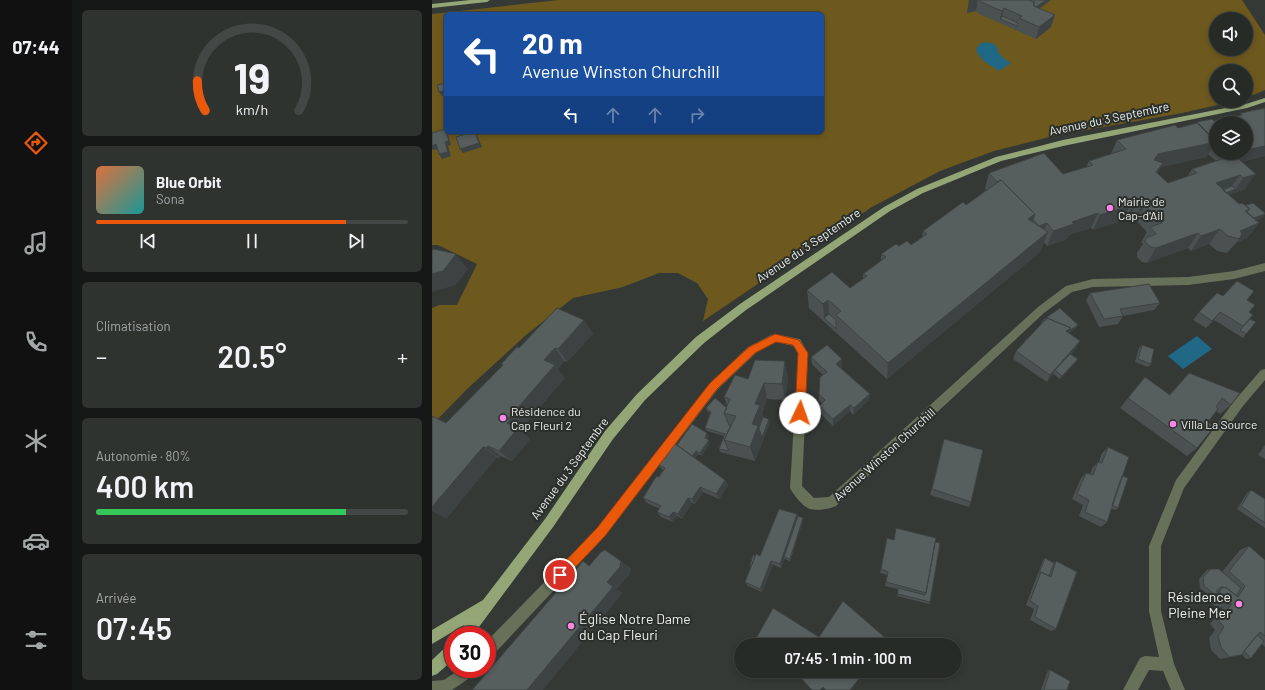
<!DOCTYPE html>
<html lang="fr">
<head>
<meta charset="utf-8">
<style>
	:root { --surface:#272b28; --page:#2f3330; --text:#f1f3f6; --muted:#a4a7a8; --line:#434745; --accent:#ea580c }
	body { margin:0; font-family:Barlow,sans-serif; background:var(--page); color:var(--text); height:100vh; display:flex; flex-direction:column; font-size:15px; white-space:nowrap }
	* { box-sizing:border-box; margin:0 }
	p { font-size:13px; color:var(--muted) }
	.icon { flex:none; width:22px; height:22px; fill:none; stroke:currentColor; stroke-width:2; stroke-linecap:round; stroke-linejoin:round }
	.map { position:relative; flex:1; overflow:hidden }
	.sheet { display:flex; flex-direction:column; gap:10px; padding:10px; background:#151816; width:360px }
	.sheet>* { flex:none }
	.guide { position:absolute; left:12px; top:12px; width:380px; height:122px; border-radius:6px; box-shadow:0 2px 6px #0003,0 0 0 1px var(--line); background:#1a4fa0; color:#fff; overflow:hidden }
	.fabs { position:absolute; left:777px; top:12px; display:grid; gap:8px }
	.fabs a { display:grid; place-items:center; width:44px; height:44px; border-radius:50%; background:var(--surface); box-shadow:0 2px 6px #0003,0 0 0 1px var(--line); font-size:20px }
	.speed { position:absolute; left:12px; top:626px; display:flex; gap:8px; font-size:20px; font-weight:700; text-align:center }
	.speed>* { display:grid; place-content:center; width:52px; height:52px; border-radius:50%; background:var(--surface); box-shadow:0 2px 6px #0003,0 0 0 1px var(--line); line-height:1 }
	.speed .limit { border:6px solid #d22; background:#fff; color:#111 }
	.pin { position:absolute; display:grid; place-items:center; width:34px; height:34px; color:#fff; margin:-17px; border:2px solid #fff; border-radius:50%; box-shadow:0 1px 4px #0007 }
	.me { position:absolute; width:44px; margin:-22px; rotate:3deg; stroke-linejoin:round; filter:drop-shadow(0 0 3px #0008) }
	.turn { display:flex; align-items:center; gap:14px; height:84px; padding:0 12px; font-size:18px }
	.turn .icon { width:52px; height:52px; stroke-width:2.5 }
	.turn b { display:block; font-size:28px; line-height:34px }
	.lanes { display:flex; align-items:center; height:38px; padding:0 12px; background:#0003; justify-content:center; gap:20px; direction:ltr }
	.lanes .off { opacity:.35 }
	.big { font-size:30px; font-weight:600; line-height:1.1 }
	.sheet .card { flex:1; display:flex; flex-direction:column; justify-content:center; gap:6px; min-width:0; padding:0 14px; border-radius:6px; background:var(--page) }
	.sheet .dial { align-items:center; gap:0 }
	.dial svg { height:104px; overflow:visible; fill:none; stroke:var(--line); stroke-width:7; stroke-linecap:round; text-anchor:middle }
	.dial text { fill:var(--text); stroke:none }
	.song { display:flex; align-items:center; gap:12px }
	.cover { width:48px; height:48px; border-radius:6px; background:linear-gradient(135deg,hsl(20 70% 55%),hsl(180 70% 35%)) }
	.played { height:4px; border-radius:2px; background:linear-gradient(90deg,var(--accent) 80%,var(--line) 80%) }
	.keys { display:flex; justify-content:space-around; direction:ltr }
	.heat { display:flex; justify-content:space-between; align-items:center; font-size:22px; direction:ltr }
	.charge { height:6px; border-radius:3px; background:linear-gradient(90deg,#34c759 80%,var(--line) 0) }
	.trip { position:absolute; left:302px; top:638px; width:228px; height:40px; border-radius:20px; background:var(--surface); box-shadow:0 2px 6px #0003,0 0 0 1px var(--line); font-weight:600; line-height:40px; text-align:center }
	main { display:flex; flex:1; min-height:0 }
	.dock { display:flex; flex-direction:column; width:72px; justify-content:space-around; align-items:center; background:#101110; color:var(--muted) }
	.dock .icon { width:28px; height:28px }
	.dock .selected { color:var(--accent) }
	.dock b { font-size:18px; color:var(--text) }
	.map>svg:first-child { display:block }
	.green { fill:#6d591d; fill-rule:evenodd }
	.water { fill:#206885 }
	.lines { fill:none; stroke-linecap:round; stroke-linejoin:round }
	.minor { fill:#677058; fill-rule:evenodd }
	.major { fill:#94a676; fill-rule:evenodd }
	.wall { fill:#4b5151; fill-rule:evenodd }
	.shaded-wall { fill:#3d4242 }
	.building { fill:#575e5e; stroke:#3d4242 }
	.route { fill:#ea580c; stroke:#983908 }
	.poi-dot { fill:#fb87e5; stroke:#2a2f2c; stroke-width:1.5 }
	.labels { text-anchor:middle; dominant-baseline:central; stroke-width:4; stroke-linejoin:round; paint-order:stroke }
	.street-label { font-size:12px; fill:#ebeeec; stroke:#2a2f2c }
	.poi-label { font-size:12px; fill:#ebeeec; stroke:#2a2f2c; text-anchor:start }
	.near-poi-label { font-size:14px; fill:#ebeeec; stroke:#2a2f2c; text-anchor:end }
</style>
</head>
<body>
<main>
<nav class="dock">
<b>07:44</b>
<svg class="icon selected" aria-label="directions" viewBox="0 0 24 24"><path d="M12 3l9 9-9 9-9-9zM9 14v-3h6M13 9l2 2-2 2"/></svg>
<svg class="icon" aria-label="music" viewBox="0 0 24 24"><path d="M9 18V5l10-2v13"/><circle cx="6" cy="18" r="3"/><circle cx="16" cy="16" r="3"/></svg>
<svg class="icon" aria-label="phone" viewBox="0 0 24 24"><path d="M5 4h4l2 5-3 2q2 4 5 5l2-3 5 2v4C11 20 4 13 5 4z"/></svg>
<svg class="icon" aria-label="climate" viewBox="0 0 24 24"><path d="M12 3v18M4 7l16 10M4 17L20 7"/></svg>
<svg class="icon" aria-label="car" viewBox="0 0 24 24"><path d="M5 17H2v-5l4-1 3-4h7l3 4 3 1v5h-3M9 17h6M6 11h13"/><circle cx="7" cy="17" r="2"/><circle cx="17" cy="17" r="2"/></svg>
<svg class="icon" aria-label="filters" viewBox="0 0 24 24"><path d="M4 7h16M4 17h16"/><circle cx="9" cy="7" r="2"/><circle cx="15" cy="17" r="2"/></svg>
</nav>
<section class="sheet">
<div class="card dial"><svg viewBox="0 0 100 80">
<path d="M14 69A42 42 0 1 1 86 69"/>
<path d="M14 69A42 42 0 0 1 8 46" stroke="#ea580c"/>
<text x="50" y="56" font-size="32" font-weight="700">19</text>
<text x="50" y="72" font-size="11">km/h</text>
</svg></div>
<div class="card">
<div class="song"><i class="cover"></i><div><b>Blue Orbit</b><p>Sona</p></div></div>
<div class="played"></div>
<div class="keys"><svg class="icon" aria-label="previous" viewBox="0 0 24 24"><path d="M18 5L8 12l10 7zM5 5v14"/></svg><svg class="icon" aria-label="pause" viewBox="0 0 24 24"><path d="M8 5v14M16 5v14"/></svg><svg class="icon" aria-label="next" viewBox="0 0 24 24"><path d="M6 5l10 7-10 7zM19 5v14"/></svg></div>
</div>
<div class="card"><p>Climatisation</p>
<div class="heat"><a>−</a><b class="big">20.5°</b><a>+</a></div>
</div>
<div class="card"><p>Autonomie · 80%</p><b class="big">400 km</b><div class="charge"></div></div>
<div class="card"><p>Arrivée</p><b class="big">07:45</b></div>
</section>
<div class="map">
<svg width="833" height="690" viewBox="0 0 833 690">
	<rect width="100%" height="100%" fill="#343936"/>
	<path class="green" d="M127,0H810L833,35V90L814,98V71H784V101H803L750,113L621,136L562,151L508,171L440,207L271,321L276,299L265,283L246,273H227L191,287L141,298L94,335L35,389L0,425V308L7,305H25L45,264L6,245H0V14ZM14,14H390V132H14ZM784,19H814V49H784Z"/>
	<path class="water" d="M553,42L562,44L565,47C566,56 573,59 579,63L567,71C558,65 547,60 544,49L548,44Z
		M765,336L780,349L751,369L736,356Z"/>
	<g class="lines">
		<path class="minor" d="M833,263V271L802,279L756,285L661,287L640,292L612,313L404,506C398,509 385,511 378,509C371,507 361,494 358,488L366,354L361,346L344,342L324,353L286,389L173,536L60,656L55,658V641L165,528L278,383L316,347L339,335L343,334L368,339L376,353L370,486L382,498L397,497L606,307L634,286L661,279L756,277L802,271Z
			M833,369V380L811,406L752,488L729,546V611L742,664L753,690H739L731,671L717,670L706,690H691L708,658L713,656L727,657L717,611V546L744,480L803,400L829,370Z
			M28,669H45L39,677L20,690H0V681L12,680Z"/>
		<path class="major" d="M38,0H58L55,2L0,8V4Z
			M833,98V102L815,108L631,146L569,161L491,193L458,211L314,310L272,343L213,400L181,439L121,527L41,635H26L32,625L0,644V630L51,600L113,519L173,431L205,394L264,337L308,304L452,207L485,189L564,157L631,140L814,104Z
			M21,643V660L5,674L0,676V660L16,645Z"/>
	</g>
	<path class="wall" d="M537,0H619L607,8L619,27L604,39L547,14L544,11L535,13Z
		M809,113L833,156L809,162L813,189L797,195L807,204L814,205L833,213V214L830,218L824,220L827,223L815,238L804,243L795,253L785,251L777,244L759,251L756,248L715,263L710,262L705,257V253L711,244L709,242L715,232L704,220L700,222L697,218L694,219L692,217L688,218L686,222L661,230L659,228L637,235L635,239L615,246L612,242L608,252L455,379L377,308L375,290L418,288L431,279V274L449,261V254L467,246L479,245L490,237L491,231L534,205L554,190L553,188L557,173L631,174L654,167L657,161L679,154L685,140L746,128L765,123V122L782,121L807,116ZM784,123L814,153H784ZM776,154L784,161L760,169L755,177L736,183L725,173L729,167L774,157Z
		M658,293L728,303L722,310L691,316L686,324L667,327L654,300Z
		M791,296L815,300L818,319L814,334L811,338L782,320L774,328L761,320L767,312Z
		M152,320L161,334L135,362L132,361L126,369L133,378L88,430L98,439L80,461L69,456L67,458L65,457L14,519V423L71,366L69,364L87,348Z
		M611,320L644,328L637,333L648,341L644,348L639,354L646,359L644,362L628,379L621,374L615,382L581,359L584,351L610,324H609Z
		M710,345L719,364L716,367L703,362L707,348Z
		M379,357L410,366L408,368L438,394L437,400L421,415L418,411L401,426L387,412V406L390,403L387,401V394L391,375L380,364Z
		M757,373L799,405L788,414L784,411L776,422L765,448L755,456L688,408L713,377L737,395Z
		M356,378L353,400L335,399L330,413L331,417L338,422L323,461L288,452L287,449L292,436L275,431L273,428L278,413L275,411L274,408H295V406L292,397L316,379Z
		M277,436L275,439L278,443L270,456L266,454L263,458L293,480L296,485L287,499L271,492L263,504L260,503L250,519L245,516L241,522L229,517L225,512L228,509L215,503L211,498L231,470L226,465L245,445Z
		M512,439L539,502L537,507L498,495Z
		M833,445V459L826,455Z
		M676,447L690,476L686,508L683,510L679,508L675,522L669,527L647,516L651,505L640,499L649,478L654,473L658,474L661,467L666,462H667L670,453Z
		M819,490L833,499V528L805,509L815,493Z
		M365,514L366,516L371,521L358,561L352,559L349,568L341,565L330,592L316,586L313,582L319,567L318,565L323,556H328Z
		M455,538L462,540L503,542L498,602L497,604L465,596L466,589L453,586L455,575L448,573Z
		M817,546L833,560V647L830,644L819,658L814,659L810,654L809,655L799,657L788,659L779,650L777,638L783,630L778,624L791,607L785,608L777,601L778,596L768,588L767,579L775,570L779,569L790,572L808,550Z
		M613,558L622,563L624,561V629L619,631L598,620L602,609L594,605L611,560Z
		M616,670H618L635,690H609Z"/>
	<path class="shaded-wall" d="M537,0H546L544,11L535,13Z
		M614,0H619L599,15L600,10Z
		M572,8L570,19H568L570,11Z
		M623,15L619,27L604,39L607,27Z
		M14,90V95L10,96L7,92Z
		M14,132H15L16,134L19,145L16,146L19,156L10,159L7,154L13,142Z
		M36,132H50L51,133L45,135L50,147L31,153L28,149L35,138L32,133Z
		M784,142L774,157L729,167L722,179V160L726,154Z
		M4,144L7,149L1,150L0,149V146Z
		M833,146V156L789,167L797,154L803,153H814V150Z
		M824,174L813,189L782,200L785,196L804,189L811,178Z
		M808,175L797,190L784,195V183Z
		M700,202L692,217L688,218L686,222L661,230L668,215L691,204Z
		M705,203L697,218L694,219L702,204Z
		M713,205L704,220L700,222L709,207Z
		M666,213L659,228L637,235L635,239L615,246L621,231L640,222Z
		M603,214L596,234V219Z
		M833,214L830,218L813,224L817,220Z
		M615,223L610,237L616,232L608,252L455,379L456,363L607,226Z
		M827,223L815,238L804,243L807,239L808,231Z
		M788,229L777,244L759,251L769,236Z
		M766,233L756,248L715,263L724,248Z
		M24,254L36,269L24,285L0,292V274Z
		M396,300L397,318H392L391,304Z
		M152,320L161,334L135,362L126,349Z
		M646,325L644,328L630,338L634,331L639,328Z
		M648,341L644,348L624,371L623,370L621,374L615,382L618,375Z
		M123,348L132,361L126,369L133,378L88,430L98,439L80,461L67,451L75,423L76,419L112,360Z
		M410,359V366L404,371V364Z
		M646,359L644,362L628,379L630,376Z
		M353,361L356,378L353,400L350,384Z
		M332,383L335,399L330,413L332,420L328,431L331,441L323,461L318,447L323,404Z
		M438,394L437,400L421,415L422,408Z
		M418,405V411L401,426V419Z
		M337,419L338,422L331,441L330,438Z
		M275,433L277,436L274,441L273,438Z
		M277,440L278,443L270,456L268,453Z
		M56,446L69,456L67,458L54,448Z
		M51,447L65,457L14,519L0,511V507Z
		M264,451L266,454L261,460L260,457Z
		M293,480L296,485L287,499L284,494Z
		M268,487L271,492L263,504L260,499Z
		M256,498L260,503L250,519L246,514Z
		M241,512L245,516L241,522L237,517Z
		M365,514L367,519L352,557V559L349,568L348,564Z
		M371,518V521L358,561V559Z
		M189,561L199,568L198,574L185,589L191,593L111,690H95L175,582Z
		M339,561L341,565L330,592L328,589Z
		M433,671H434L419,690H418Z"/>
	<path class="building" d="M547,0H596L602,2V6L623,15L607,27L587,18L590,16L572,8L570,11L549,2Z
		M603,0H614L604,7L602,6V2H601Z
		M571,16L586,23L585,26L568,19Z
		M14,83V90L7,92L5,85Z
		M833,108V146L814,150V123H784V141L765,122L780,119L782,121L810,115L809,113Z
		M765,123L784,142L726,154L722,160L731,163L724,172L736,183L765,173L760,169L802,155L824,174L811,178L808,175L784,183L807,204L810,203L818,209L813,211L827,223L808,231L810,234L807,239L796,236L788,229L769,236L766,233L724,248L719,247L713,242L714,238L724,234L718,227L730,223L713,205L709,207L705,203L702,204L700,202L691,204L694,207L668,215L666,213L640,222L642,224L621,231L615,223L607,226L601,219L603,214L569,180L565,182L557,173L612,153L631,174L661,165L657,161L694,149L685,140L743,125L746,128Z
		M13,129L17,141L13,142L16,152L7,154L4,144L0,146V133Z
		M40,132H43L47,143L28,149L24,137Z
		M795,153H803L797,154Z
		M569,180L603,214L596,219L616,232L456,363L404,315L409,311L396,300L391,304L375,290L400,272L418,288L435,276L431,274L454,257L449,254L464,244L467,246L475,241L479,245L495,234L491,231L531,202L534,205Z
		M800,186L804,189L794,193L791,190Z
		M821,203L833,213V214L822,218L815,212L818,209L814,205Z
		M2,249L24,254L11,271L0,274V250Z
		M805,281L822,291L815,300L823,305L817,312L821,315L811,326L788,312L780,321L767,312L785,293L791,296Z
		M717,284L728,303L688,309L691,316L672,319L658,293Z
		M125,308L152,320L126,349L123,348L112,360L123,365L76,419L78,420L75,423L86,428L67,451L56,446L54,448L51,447L0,507V416L14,423L71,365L69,364L85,347L87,348Z
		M628,308L646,325L637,331L639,328L615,318L613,321L611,320Z
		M397,314L404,320V329L392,318Z
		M615,318L639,328L634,331L648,341L618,375L584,351Z
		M818,319L824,322L814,334L808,330Z
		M395,345L410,359L404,364L438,394L422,408L418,405L401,419L387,406L393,400L387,394L388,377L395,372L379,357Z
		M710,345L722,349L719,364L706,359Z
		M638,354L646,359L630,376L623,370Z
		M323,360L353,361L350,384L332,383L323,404L328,405L320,424L326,426L318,447L292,440L304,416L292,413L298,399L292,397L303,375L316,379Z
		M757,373L808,393L799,405L790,398L784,407L786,409L776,422L782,427L765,448L696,398L713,377L738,395Z
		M283,398L295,408L292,413L297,425H299L292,440L297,451L287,449L293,434L273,428L279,412L274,408Z
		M331,417L337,419L330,438L327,428Z
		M260,424L275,433L273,438L277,440L268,453L264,451L260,456L245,445Z
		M512,439L551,450L539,502L500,489Z
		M242,443L293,480L284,494L268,487L260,499L256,498L246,514L241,512L237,517L225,512L229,506L211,498L222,480L225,476L227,477L233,468L226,465Z
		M676,447L697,457L675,522L653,512L657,500L645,494L654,473L661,475L666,462L670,463Z
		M690,476L696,478L686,508L680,505Z
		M819,490L833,499V523L809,506Z
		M347,509L365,514L348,564L339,561L328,589L313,582L324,554L328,556Z
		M366,516L371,518L358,559L352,557Z
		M464,528L504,538L494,593L454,582L456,572L449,569L455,538L462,540Z
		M503,542L508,543L498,602L466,594V588L493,595L494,593Z
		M817,546L833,560V636L828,632L809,655L797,657L789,647L786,636L792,627L787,621L800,604L793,605L786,598L787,593L790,587L795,588L806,597L813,586L797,571Z
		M173,550L189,561L188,567L175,582L181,587L95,690H40L151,561L157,566L169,552Z
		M321,555L323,556L320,565H318Z
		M613,558L622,563L617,576L609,572L607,573Z
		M624,561L645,572L624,629L603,617L606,606L598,601L609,572L619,577Z
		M779,569H787L809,588L804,596L795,588L790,587L786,589L783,595L772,586L771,577Z
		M411,601L457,641L454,645H323L321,644L341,608L387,637Z
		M825,635L832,641L819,658L812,651Z
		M618,670L638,681L635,690H612Z
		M361,671H433L418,690H394L391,687L388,690H380L365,674Z"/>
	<path class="route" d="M343,334L367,340L376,353L373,413L371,416L368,417L364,416L363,413L366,353L361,345L344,342L323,353L285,389L173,536L132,579L128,581L124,579L122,575L124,571L165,528L278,383L317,347Z"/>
	<g class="poi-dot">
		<circle cx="678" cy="208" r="4"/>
		<circle cx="71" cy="418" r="4"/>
		<circle cx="741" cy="424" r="4"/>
		<circle cx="807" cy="604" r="4"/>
		<circle cx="139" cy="626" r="4"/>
	</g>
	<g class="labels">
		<g class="street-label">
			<text transform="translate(677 118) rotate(-12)">Avenue du 3 Septembre</text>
			<text transform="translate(376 245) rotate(-34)">Avenue du 3 Septembre</text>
			<text transform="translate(452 454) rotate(-42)">Avenue Winston Churchill</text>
			<text transform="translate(137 468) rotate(-54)">Avenue du 3 Septembre</text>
		</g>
		<g class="poi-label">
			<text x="686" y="201">Mairie de<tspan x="686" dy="14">Cap-d'Ail</tspan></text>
			<text x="79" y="411">Résidence du<tspan x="79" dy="14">Cap Fleuri 2</tspan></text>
			<text x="749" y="424">Villa La Source</text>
		</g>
		<g class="near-poi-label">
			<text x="799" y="596">Résidence<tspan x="799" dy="16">Pleine Mer</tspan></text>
			<text x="147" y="618" text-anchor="start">Église Notre Dame<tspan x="147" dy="16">du Cap Fleuri</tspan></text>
		</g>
	</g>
</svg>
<div class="fabs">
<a><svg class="icon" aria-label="sound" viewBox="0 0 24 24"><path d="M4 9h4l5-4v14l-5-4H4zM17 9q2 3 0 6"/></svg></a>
<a><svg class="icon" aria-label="search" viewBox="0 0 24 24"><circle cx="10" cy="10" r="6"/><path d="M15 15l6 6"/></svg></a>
<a><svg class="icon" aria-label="layers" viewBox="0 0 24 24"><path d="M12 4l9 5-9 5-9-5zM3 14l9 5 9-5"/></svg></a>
</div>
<div class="speed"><div class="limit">30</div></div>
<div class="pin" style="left:128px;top:575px;background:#d93025"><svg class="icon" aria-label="arrive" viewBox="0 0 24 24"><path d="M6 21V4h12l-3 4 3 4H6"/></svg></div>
<svg class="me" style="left:368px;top:413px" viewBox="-20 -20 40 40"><circle r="19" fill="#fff"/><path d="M0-13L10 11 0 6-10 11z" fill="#ea580c"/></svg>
<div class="trip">07:45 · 1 min · 100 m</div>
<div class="guide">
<div class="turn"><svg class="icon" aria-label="left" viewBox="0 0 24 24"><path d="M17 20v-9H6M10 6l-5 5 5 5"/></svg><div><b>20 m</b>Avenue Winston Churchill</div></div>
<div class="lanes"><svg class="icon" aria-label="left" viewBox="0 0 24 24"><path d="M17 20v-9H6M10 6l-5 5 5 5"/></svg><svg class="icon off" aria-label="ahead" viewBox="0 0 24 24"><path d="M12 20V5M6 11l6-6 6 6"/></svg><svg class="icon off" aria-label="ahead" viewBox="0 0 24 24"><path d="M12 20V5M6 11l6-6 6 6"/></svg><svg class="icon off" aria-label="right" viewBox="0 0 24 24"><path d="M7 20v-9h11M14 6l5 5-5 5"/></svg></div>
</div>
</div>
</main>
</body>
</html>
